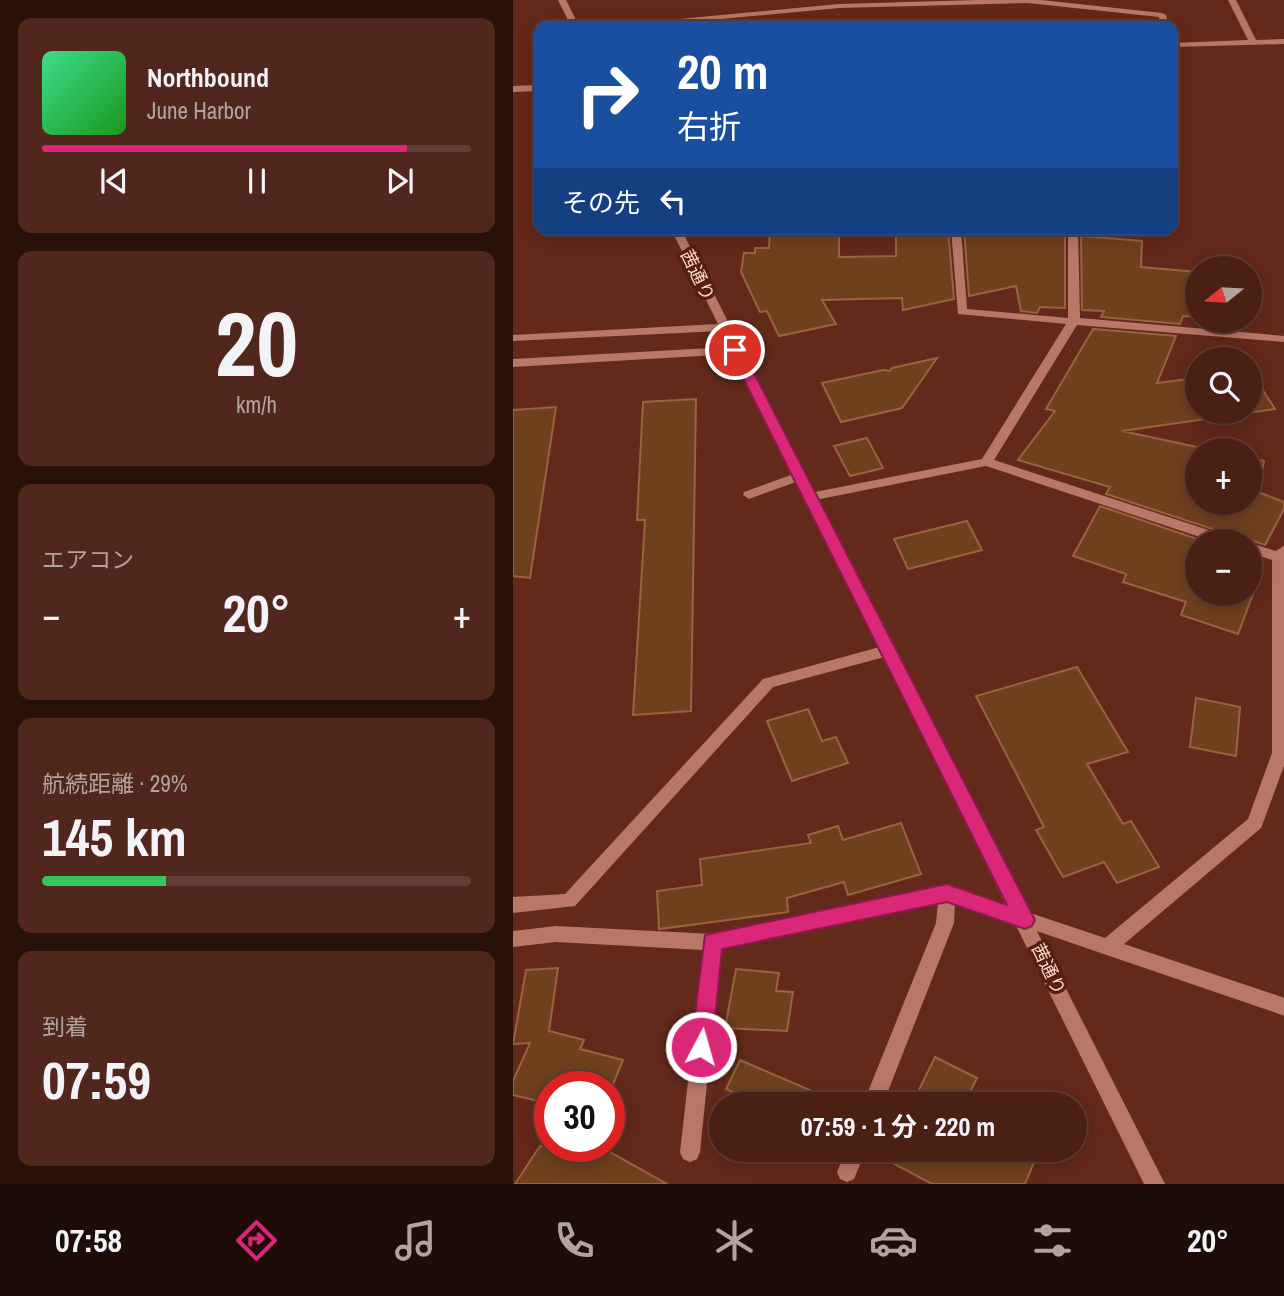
<!DOCTYPE html>
<html lang="ja">
<head>
<meta charset="utf-8">
<style>
	:root { --surface:#4a1f14; --page:#51271d; --text:#f1f3f6; --muted:#b2a2a0; --line:#613d34; --accent:#db2777 }
	body { margin:0; font-family:"Archivo Narrow","Noto Sans JP",sans-serif; background:var(--page); color:var(--text); height:100vh; display:flex; flex-direction:column; font-size:26px; white-space:nowrap }
	* { box-sizing:border-box; margin:0 }
	p { font-size:23px; color:var(--muted) }
	.icon { flex:none; width:38px; height:38px; fill:none; stroke:currentColor; stroke-width:2; stroke-linecap:round; stroke-linejoin:round }
	.map { position:relative; flex:1; overflow:hidden }
	.panel { display:flex; flex-direction:column; gap:18px; padding:18px; background:#29110b; width:513px }
	.panel>* { flex:none }
	.top-card { position:absolute; left:21px; top:21px; width:644px; height:214px; border-radius:14px; box-shadow:0 4px 18px #0003,0 0 0 2px var(--line); background:#1a4fa0; color:#fff; overflow:hidden }
	.needle { width:46px; rotate:252deg }
	.tools { position:absolute; left:672px; top:256px; display:grid; gap:14px }
	.tools a { display:grid; place-items:center; width:77px; height:77px; border-radius:50%; background:var(--surface); box-shadow:0 4px 18px #0003,0 0 0 2px var(--line); font-size:35px }
	.speed { position:absolute; left:21px; top:1071px; display:flex; gap:14px; font-size:35px; font-weight:700; text-align:center }
	.speed>* { display:grid; place-content:center; width:91px; height:91px; border-radius:50%; background:var(--surface); box-shadow:0 4px 18px #0003,0 0 0 2px var(--line); line-height:1 }
	.speed .limit { border:10px solid #d22; background:#fff; color:#111 }
	.pin { position:absolute; display:grid; place-items:center; width:60px; height:60px; color:#fff; margin:-30px; border:4px solid #fff; border-radius:50%; box-shadow:0 2px 7px #0007 }
	.me { position:absolute; width:77px; margin:-38px; rotate:6deg; stroke-linejoin:round; filter:drop-shadow(0 0 5px #0008) }
	.turn { display:flex; align-items:center; gap:24px; height:147px; padding:0 28px; font-size:32px }
	.turn .icon { width:91px; height:91px; stroke-width:2.5 }
	.turn b { display:block; font-size:49px; line-height:60px }
	.then { display:flex; align-items:center; height:66px; padding:0 28px; background:#0003; gap:14px; font-size:26px }
	.big { font-size:52px; font-weight:700; line-height:1.1 }
	.panel .card { flex:1; display:flex; flex-direction:column; justify-content:center; gap:10px; min-width:0; padding:0 24px; border-radius:14px; background:var(--page) }
	.panel .dial { align-items:center; gap:0 }
	.dial b { font-size:91px; line-height:1 }
	.song { display:flex; align-items:center; gap:21px }
	.cover { width:84px; height:84px; border-radius:10px; background:linear-gradient(135deg,hsl(150 70% 55%),hsl(120 70% 35%)) }
	.played { height:7px; border-radius:4px; background:linear-gradient(90deg,var(--accent) 85%,var(--line) 85%) }
	.keys { display:flex; justify-content:space-around; direction:ltr }
	.heat { display:flex; justify-content:space-between; align-items:center; font-size:38px; direction:ltr }
	.charge { height:10px; border-radius:5px; background:linear-gradient(90deg,#34c759 29%,var(--line) 0) }
	.trip { position:absolute; left:196px; top:1092px; width:378px; height:70px; border-radius:35px; background:var(--surface); box-shadow:0 4px 18px #0003,0 0 0 2px var(--line); font-weight:700; line-height:70px; text-align:center }
	.menu { display:flex; height:112px; justify-content:space-around; align-items:center; background:#1e0c08; color:var(--muted) }
	.menu .icon { width:49px; height:49px }
	.menu .current { color:var(--accent) }
	.menu b { font-size:32px; color:var(--text) }
	main { display:flex; flex:1; min-height:0 }
	.map>svg:first-child { display:block }
	.building { fill:#6f401e; stroke:#99633d; stroke-width:2 }
	.lines { fill:none; stroke-linecap:round; stroke-linejoin:round }
	.service { fill:#b97867; fill-rule:evenodd }
	.minor { fill:#b97867; fill-rule:evenodd }
	.tertiary { fill:#b97867; fill-rule:evenodd }
	.route { fill:#db2777; stroke:#8e194d; stroke-width:2 }
	.labels { text-anchor:middle; dominant-baseline:central; stroke-width:7; stroke-linejoin:round; paint-order:stroke }
	.street-label { font-size:18px; fill:#fcd7ce; stroke:#571f11 }
</style>
</head>
<body>
<main>
<section class="panel">
<div class="card">
<div class="song"><i class="cover"></i><div><b>Northbound</b><p>June Harbor</p></div></div>
<div class="played"></div>
<div class="keys"><svg class="icon" aria-label="previous" viewBox="0 0 24 24"><path d="M18 5L8 12l10 7zM5 5v14"/></svg><svg class="icon" aria-label="pause" viewBox="0 0 24 24"><path d="M8 5v14M16 5v14"/></svg><svg class="icon" aria-label="next" viewBox="0 0 24 24"><path d="M6 5l10 7-10 7zM19 5v14"/></svg></div>
</div>
<div class="card dial"><b>20</b><p>km/h</p></div>
<div class="card"><p>エアコン</p>
<div class="heat"><a>−</a><b class="big">20°</b><a>+</a></div>
</div>
<div class="card"><p>航続距離 · 29%</p><b class="big">145 km</b><div class="charge"></div></div>
<div class="card"><p>到着</p><b class="big">07:59</b></div>
</section>
<div class="map">
<svg width="772" height="1184" viewBox="0 0 772 1184">
	<rect width="100%" height="100%" fill="#63291b"/>
	<path class="building" d="M257,229H326V257L383,256V229H435L441,299L390,310L389,298L309,300L323,324L266,336L254,311L247,312L228,272L231,253H242V248H256Z
		M451,229H542V234L552,235V308L527,307L524,313L508,311L503,286L456,296Z
		M568,236L629,241L628,267L684,272V317L670,316L667,324L588,317L591,311L569,310Z
		M580,329L663,336L644,383L684,378V411H737V379L742,378L762,409L609,431L698,450H684V502H737V458L751,461L745,492L771,502V509L752,545L738,540L724,541L721,536L593,494L597,487L505,460L542,411L533,409Z
		M424,358L389,408L328,422L309,383L370,370L377,371L379,368Z
		M183,399L178,711L120,715L132,520H124L130,402Z
		M43,407L17,578L0,576V410Z
		M354,438L370,468L337,476L321,446Z
		M587,506L690,541H684V593H737V575L746,578L725,634L668,615L673,602L610,582L613,574L560,556Z
		M454,521L469,550L395,569L381,539Z
		M564,667L615,752L574,764L610,824L618,821L646,867L604,883L591,862L550,877L523,830L531,827L463,696Z
		M683,698L727,707L723,756L677,747Z
		M295,709L309,741L323,737L335,763L279,781L254,721Z
		M388,823L408,874L335,895L331,882L274,898L275,912L146,929L144,891L189,885L187,859L298,843L295,835L325,826L330,840Z
		M45,968L36,1031L71,1040L67,1049L110,1060L99,1087H37V1104L0,1095V1081L17,1043L0,1044L13,970Z
		M223,969L266,973L263,991L280,992L274,1031L212,1028Z
		M422,1057L464,1078L458,1090L472,1097L469,1104H399Z
		M227,1060L329,1104H226L229,1097L213,1089Z
		M27,1146H86L154,1184H2Z
		M355,1150H526L512,1184H419Z"/>
	<g class="lines">
		<path class="service" d="M286,472L291,473L292,476L291,479L236,499L230,495L231,492Z"/>
		<path class="minor" d="M464,0H528L649,13L653,15L656,26H648L646,17L515,3L326,8L132,26H109L113,24L326,4Z
			M715,0H723L743,40L772,39V44L660,47V43L735,40Z
			M26,85V91L0,92V86Z
			M438,229H448L454,309L555,318V229H565L567,318L772,336V342L564,325L481,460L720,538L722,541H699L473,466L297,501L292,500L290,497L292,494L297,493L469,459L553,324L445,314Z
			M737,543L763,551L772,545V763L750,823L748,828L611,944L772,998V1016L442,903L441,923L370,1104H350L423,923L425,903L208,948L187,1152L184,1159L177,1162L170,1159L167,1152L190,950L43,942L0,947V931L43,926L200,934L434,885L592,938L735,819L759,753V560L737,553Z
			M374,645L379,647L381,651L379,655L260,687L62,906L0,913V897L52,894L250,679Z
			M333,1150H353L341,1179L334,1182L327,1179L324,1172Z"/>
		<path class="tertiary" d="M45,0H53L66,26H58Z
			M158,229H168L652,1184H631L220,354L0,367V359L216,347L208,331L0,341V335L205,324Z"/>
	</g>
	<path class="route" d="M222,346L229,350L522,920L519,926L512,929L434,902L209,949L199,1047L196,1054L188,1057L181,1054L178,1047L192,935L434,884L494,905L216,350Z"/>
	<g class="labels">
		<g class="street-label">
			<text transform="translate(185 275) rotate(64)">茜通り</text>
			<text transform="translate(536 969) rotate(64)">茜通り</text>
		</g>
	</g>
</svg>
<div class="tools">
<a><svg class="needle" viewBox="-14 -14 28 28"><path d="M0-13l5 13h-10z" fill="#e53935"/><path d="M0 13l5-13h-10z" fill="#b2a2a0"/></svg></a>
<a><svg class="icon" aria-label="search" viewBox="0 0 24 24"><circle cx="10" cy="10" r="6"/><path d="M15 15l6 6"/></svg></a>
<a>+</a>
<a>−</a>
</div>
<div class="speed"><div class="limit">30</div></div>
<div class="pin" style="left:222px;top:350px;background:#d93025"><svg class="icon" aria-label="arrive" viewBox="0 0 24 24"><path d="M6 21V4h12l-3 4 3 4H6"/></svg></div>
<svg class="me" style="left:188px;top:1047px" viewBox="-20 -20 40 40"><circle r="17" fill="#db2777" stroke="#fff" stroke-width="3"/><path d="M0-11L8 9 0 5-8 9z" fill="#fff"/></svg>
<div class="trip">07:59 · 1 分 · 220 m</div>
<div class="top-card">
<div class="turn"><svg class="icon" aria-label="right" viewBox="0 0 24 24"><path d="M7 20v-9h11M14 6l5 5-5 5"/></svg><div><b>20 m</b>右折</div></div>
<div class="then">その先<svg class="icon" aria-label="left" viewBox="0 0 24 24"><path d="M17 20v-9H6M10 6l-5 5 5 5"/></svg></div>
</div>
</div>
</main>
<nav class="menu">
<b>07:58</b>
<svg class="icon current" aria-label="directions" viewBox="0 0 24 24"><path d="M12 3l9 9-9 9-9-9zM9 14v-3h6M13 9l2 2-2 2"/></svg>
<svg class="icon" aria-label="music" viewBox="0 0 24 24"><path d="M9 18V5l10-2v13"/><circle cx="6" cy="18" r="3"/><circle cx="16" cy="16" r="3"/></svg>
<svg class="icon" aria-label="phone" viewBox="0 0 24 24"><path d="M5 4h4l2 5-3 2q2 4 5 5l2-3 5 2v4C11 20 4 13 5 4z"/></svg>
<svg class="icon" aria-label="climate" viewBox="0 0 24 24"><path d="M12 3v18M4 7l16 10M4 17L20 7"/></svg>
<svg class="icon" aria-label="car" viewBox="0 0 24 24"><path d="M5 17H2v-5l4-1 3-4h7l3 4 3 1v5h-3M9 17h6M6 11h13"/><circle cx="7" cy="17" r="2"/><circle cx="17" cy="17" r="2"/></svg>
<svg class="icon" aria-label="filters" viewBox="0 0 24 24"><path d="M4 7h16M4 17h16"/><circle cx="9" cy="7" r="2"/><circle cx="15" cy="17" r="2"/></svg>
<b>20°</b>
</nav>
</body>
</html>
